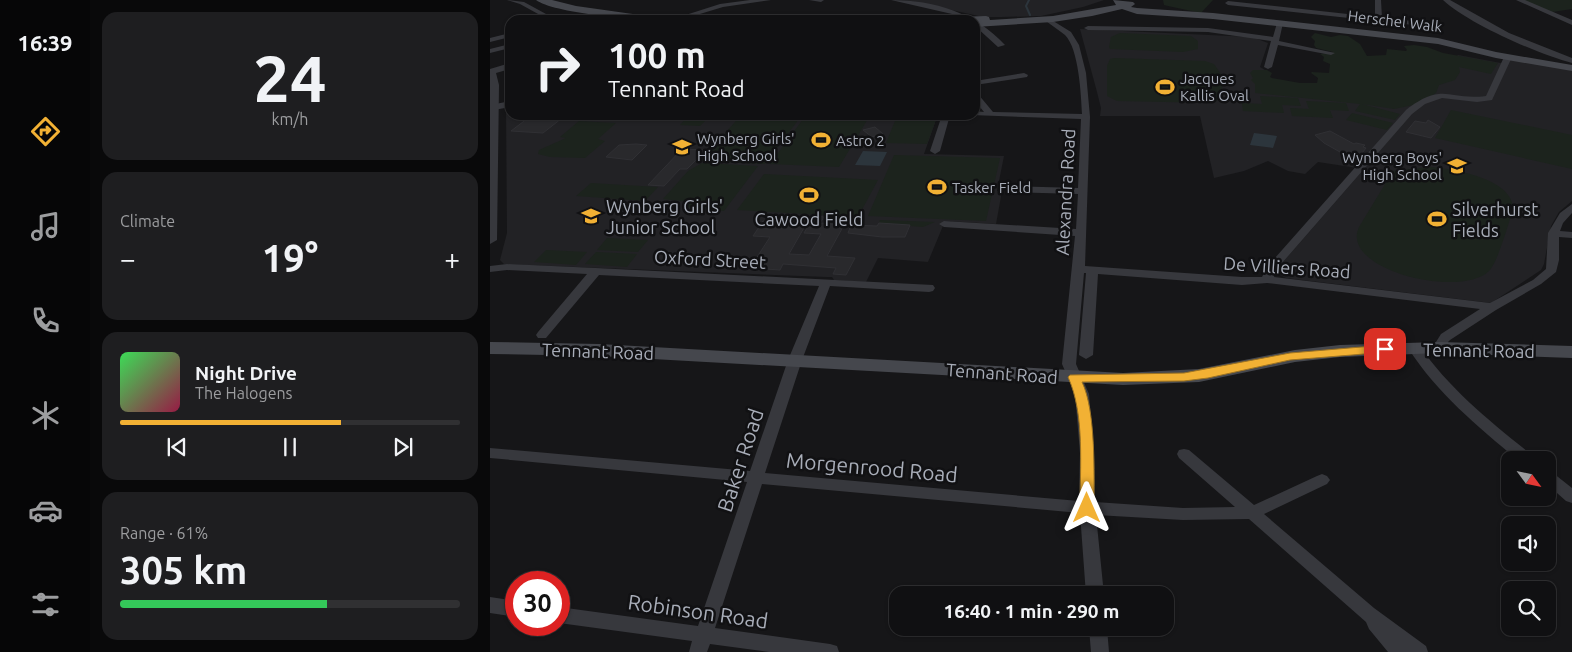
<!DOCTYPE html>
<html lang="en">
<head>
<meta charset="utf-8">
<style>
	:root { --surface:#101012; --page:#1e1e20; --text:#f1f3f6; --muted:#9c9d9f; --line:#303032; --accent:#f2b134 }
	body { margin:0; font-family:Ubuntu,sans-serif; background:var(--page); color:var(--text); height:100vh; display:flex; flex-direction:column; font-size:19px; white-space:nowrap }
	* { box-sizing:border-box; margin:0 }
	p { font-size:16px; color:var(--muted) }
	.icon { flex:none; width:28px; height:28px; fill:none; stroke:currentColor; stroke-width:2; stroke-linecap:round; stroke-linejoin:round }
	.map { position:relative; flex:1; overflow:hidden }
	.sheet { display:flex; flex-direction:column; gap:12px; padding:12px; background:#09090a; width:400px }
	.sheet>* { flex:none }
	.top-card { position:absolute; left:15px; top:15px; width:475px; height:105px; border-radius:15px; box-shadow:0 1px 4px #0004,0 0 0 1px var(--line); background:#101012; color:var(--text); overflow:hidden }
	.needle { width:32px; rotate:123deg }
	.buttons { position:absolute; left:1011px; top:451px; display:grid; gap:10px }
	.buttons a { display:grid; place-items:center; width:55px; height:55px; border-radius:10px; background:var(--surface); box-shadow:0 1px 4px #0004,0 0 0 1px var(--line); font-size:25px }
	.speed { position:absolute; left:15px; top:571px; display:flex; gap:10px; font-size:25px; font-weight:700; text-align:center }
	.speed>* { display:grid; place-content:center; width:65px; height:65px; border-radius:50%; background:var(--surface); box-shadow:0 1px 4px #0004,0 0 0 1px var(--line); line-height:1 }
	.speed .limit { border:8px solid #d22; background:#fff; color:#111 }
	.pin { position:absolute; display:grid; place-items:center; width:42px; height:42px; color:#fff; margin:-21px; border-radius:10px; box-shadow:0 2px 8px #0006 }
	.me { position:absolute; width:55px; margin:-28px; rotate:0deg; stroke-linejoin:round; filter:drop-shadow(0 0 4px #0008) }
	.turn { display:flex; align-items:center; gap:18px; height:105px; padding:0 20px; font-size:22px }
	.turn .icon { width:65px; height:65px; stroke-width:2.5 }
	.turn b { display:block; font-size:35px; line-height:42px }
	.big { font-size:38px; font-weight:600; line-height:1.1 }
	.sheet .widget { flex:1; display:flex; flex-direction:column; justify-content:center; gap:8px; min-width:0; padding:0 18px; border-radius:15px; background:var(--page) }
	.sheet .dial { align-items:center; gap:0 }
	.dial b { font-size:65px; line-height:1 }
	.song { display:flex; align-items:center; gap:15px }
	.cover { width:60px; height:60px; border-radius:8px; background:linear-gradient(135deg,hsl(130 70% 55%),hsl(340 70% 35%)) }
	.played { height:5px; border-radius:2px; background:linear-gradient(90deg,var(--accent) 65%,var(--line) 65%) }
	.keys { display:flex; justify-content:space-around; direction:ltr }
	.heat { display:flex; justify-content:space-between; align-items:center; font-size:28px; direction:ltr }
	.charge { height:8px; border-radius:4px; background:linear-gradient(90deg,#34c759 61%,var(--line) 0) }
	.trip { position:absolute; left:399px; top:586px; width:285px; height:50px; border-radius:15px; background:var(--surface); box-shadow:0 1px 4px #0004,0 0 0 1px var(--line); font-weight:600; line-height:50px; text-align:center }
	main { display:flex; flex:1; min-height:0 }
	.dock { display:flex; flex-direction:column; width:90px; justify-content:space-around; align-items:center; background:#060607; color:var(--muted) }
	.dock .icon { width:35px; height:35px }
	.dock .active { color:var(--accent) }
	.dock b { font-size:22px; color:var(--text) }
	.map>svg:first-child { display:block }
	.built { fill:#222225 }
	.green { fill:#1c231d }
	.water { fill:#2c353c }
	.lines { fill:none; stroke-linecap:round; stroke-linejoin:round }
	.stream { stroke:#2c353c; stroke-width:2 }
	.building { fill:#29292c; stroke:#303034 }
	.minor { fill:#37383d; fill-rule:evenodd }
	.tertiary { fill:#37383d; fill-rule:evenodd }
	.secondary { fill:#45474d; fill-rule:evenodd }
	.route { fill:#f2b134; stroke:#9d7322 }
	.labels { text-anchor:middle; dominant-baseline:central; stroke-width:5; stroke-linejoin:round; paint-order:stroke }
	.far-street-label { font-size:15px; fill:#a8adb8; stroke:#111113 }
	.far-poi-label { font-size:15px; fill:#a8adb8; stroke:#111113; text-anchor:start }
	.street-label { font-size:18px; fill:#a8adb8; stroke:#111113 }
	.poi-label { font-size:18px; fill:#a8adb8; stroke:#111113; text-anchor:start }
	.near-street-label { font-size:21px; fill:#a8adb8; stroke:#111113 }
</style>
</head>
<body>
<main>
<nav class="dock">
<b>16:39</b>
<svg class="icon active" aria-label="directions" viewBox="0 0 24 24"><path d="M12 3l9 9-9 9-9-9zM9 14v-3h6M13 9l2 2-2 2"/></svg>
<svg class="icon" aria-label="music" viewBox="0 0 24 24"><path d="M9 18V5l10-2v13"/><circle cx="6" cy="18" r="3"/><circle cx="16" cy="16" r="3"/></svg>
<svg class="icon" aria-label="phone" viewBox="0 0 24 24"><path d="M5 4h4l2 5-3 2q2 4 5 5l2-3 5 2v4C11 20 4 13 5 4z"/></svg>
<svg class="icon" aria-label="climate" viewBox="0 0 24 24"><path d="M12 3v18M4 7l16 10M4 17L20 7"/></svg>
<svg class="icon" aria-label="car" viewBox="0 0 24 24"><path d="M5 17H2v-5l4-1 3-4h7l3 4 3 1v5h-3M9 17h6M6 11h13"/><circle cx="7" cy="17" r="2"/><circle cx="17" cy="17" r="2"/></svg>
<svg class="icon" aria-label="filters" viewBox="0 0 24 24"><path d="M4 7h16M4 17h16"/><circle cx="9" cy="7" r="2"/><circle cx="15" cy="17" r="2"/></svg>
</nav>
<section class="sheet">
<div class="widget dial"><b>24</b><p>km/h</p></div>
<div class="widget"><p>Climate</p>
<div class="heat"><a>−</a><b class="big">19°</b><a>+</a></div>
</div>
<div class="widget">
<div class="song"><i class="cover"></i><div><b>Night Drive</b><p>The Halogens</p></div></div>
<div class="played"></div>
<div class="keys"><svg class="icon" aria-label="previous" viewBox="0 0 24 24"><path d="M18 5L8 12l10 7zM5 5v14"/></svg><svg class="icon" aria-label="pause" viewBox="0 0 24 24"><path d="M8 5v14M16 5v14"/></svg><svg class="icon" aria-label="next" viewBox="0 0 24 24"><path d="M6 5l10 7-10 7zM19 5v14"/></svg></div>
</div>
<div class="widget"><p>Range · 61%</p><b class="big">305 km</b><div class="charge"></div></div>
</section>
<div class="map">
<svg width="1082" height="652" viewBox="0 0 1082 652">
	<rect width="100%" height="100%" fill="#161618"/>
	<path class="built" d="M416,0H614L593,7L551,16L511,17H493Z
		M590,29L762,37L778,43L770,67L775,70L772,92L921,103L968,55L1016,64L1019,59L1082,70V201L1069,212L1061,226L1054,264L1051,270L1001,303L796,278L788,274L786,270L874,169L828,162L815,174L798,171L778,161L754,171L724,178L710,116H610L611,108L607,92Z
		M20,107V115H367L447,117L434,154L514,156L507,191H512L506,224L455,221L438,262L388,258L376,282L344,280L342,277H337L14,264L10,260L17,233L16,108Z"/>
	<path class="green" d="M673,0H723L711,13L678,6L674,5Z
		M1028,0H1082V9L1056,13Z
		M630,33L701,36L708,41V49L693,52L620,49L619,47L621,37Z
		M825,33L841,37L850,35L858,36L870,44L877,56L896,55L897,49L916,51L917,50L914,46L924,45L937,47L953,53L1008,63L1001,74L969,67L970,72L965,80L949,85L946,93L928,104L904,109L872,104L910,114L905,120L865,111L870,104L765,93V84L761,80L763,78L760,73L763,70H777L782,73L780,77L782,78L810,83H827L828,78L821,73L822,72L839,73L840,64L833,61L834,57L830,54L843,52L826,48L824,45L825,41L821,37Z
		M624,58L715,61L724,64L735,80L727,101L723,103L627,101L617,96V66L620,59Z
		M770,96L808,98L811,106L792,105L794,113L753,111L752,103L772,104Z
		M816,101L856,103L859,111L840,110L843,118L802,116L800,108L819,109Z
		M961,110L1082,135V169L945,138Z
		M862,113L903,123L897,130L856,120Z
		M199,115H221L210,126L190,125Z
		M251,115H312L275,164L211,161Z
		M316,115L379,117L349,167L280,164Z
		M407,116L447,117L437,144L396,143Z
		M89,121L126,123L108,139L115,141L95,158L60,157L48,154L49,150L76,138L70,137Z
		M404,155L510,158L496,221L378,216Z
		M212,163L268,166L234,211L195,207L199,202L173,199L198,171Z
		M939,167C962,168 1025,179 1023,210C1018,224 1008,262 999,271C971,299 849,270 869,227L903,171Z
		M274,174L388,180L368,217L247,210Z
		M101,183L168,187L155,201L86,196Z
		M390,220L445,222L433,227L419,226V225L389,223Z
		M117,238L158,240L148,252L107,250Z
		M56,250L97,252L86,265L44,262Z
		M106,252L147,254L137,267L95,264Z"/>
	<path class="water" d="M764,133L787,136L783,148L760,145Z
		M373,151L397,152L390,166L365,165Z"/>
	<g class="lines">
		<path class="stream" d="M539,0L536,6L540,15"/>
	</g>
	<path class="building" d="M42,115H76L53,133L21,131Z
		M938,120L950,127L941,138L916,132L925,121L936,123Z
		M385,127L393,134L382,137L373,130Z
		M840,131L864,144L866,143L875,145L873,147L876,148L866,161L834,143L825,135Z
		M146,144L157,145L142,160L116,157L129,145Z
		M192,149L216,150L197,169H190L174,186L158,185Z
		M324,216L334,217L330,223L354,225L337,256L365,258L356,275L343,274L346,268L293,264L290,270L260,268L280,237L263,236L273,221L286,222L284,224L315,226L299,254L319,255L331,234L314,233Z
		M389,223L420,225L415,237H392L358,233L361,225L387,226Z"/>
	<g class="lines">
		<path class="minor" d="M17,0L34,2L67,20H59L30,4Z
			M260,0H281L233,7L190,20H180L230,4Z
			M319,0H334L331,2Z
			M401,0C444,0 486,13 515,45L508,47L485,26V20H476L462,14Z
			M885,0H891L892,18L924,21L927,23L924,25L738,5L735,3L738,1L885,17Z
			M953,0H960L1019,33L1082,58V63C1048,54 979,24 953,0Z
			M1026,0H1035L1082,20V25Z
			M556,19H560L581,32L589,45L596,73L600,117L595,266L752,277H772L777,267L916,110C954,81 957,101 996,96L1014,57L1018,55L1022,57L1002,100L987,102L952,98L935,104L922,114L786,270L784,277L1000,303L1043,280L1056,269L1058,233L1070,213L1082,204V213L1073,223L1070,231L1082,232V238L1069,237V260L1066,272L1051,284L1006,310L960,340L958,342L960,349L959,352H949L946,342L951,334L990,309L777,283L752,285L608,274L603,355L596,359L589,355L596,273H594L586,364L599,394L604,453L605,502L693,508L745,507L689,458L687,454L689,450L694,449L699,450L764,505L827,476L832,474L837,476L840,480L837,484L774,514L884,608L936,646L938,652H898L879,629L876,622L759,519L693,520L606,515L614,595H596L590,513L272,484L225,628L340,644L347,646L349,652H279L220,644L217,652H199L202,641L69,623V607L208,626L257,482L0,458V448L260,471L298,360L329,286L109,275L56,338H48L46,335L48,332L97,274L17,270L0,272V266L17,264L106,268L443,285L445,288L443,291L439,292L340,286L312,360L275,473L589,501L590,453L585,394L572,364L585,236L454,227L449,224L454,221L586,229L588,194L519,192L514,189L519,186L588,188L591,119L481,115H485V111L494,112L485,101V94H488L503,112L592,114C591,95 589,49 575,35C569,30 562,26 556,21Z
			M790,21L793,23L789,41L845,53L841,55L788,45L782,67L778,69L774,67L781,41L718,32L598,30L594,28L598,26L718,28L783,37L787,23Z
			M20,33V37L0,42V38Z
			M20,44V48L0,53V49Z
			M534,73L538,75L537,77L485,85V81Z
			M20,101V107L4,110L0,107L1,105Z
			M452,115H460L450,151L445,154L440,151Z
			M924,344L929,345C960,390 1001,422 1043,456L1045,460H1028C987,426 947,393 918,348Z
			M1058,471L1063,473L1082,488V503L1076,501L1058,485Z
			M0,597L26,601V617L0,613Z
			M599,628H617L619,652H601Z"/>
		<path class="tertiary" d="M20,63V69L6,73L9,85L7,240L0,244V69Z"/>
		<path class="secondary" d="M46,0H62L86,6L164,17L169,20C145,20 63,13 46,0Z
			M623,0L643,2L645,4L641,7L647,8L723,13L948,38L1006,52L1082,65V71L1006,58L948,44L723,19L647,14L632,9L602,16L563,22L485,27V20H463L468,17L496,16L499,17L500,20L563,16L626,5Z
			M0,342L109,344L633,373L709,369L805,350L850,345L949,342L1082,346V358L949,353L850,357L805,362L709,382L633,385L109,356L0,354Z"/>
	</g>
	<path class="route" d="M895,345L899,346L901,349L899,352L800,360L718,378L694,381L592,382C606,411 604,474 604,508L602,512L597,514L592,512L590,508C590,468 595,414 578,377L580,375L694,373L800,353Z"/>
	<defs>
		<g id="stadium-bare" transform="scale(1.5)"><path d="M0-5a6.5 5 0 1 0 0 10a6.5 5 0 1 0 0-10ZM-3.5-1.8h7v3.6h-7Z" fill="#f2b134" stroke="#111113" stroke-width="2.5" paint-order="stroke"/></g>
		<g id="school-bare" transform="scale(1.5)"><path d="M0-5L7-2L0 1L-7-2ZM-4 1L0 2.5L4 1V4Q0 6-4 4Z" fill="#f2b134" stroke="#111113" stroke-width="2.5" paint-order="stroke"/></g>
	</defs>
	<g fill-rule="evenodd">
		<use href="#stadium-bare" x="675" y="87"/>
		<use href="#stadium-bare" x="331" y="140"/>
		<use href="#school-bare" x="192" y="147"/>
		<use href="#school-bare" x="967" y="166"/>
		<use href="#stadium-bare" x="447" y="187"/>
		<use href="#stadium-bare" x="319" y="195"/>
		<use href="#school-bare" x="101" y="216"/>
		<use href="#stadium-bare" x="947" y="219"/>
	</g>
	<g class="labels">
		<g class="far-street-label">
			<text transform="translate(905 21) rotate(7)">Herschel Walk</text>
		</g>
		<g class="far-poi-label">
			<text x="690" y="78">Jacques<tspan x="690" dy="17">Kallis Oval</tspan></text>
			<text x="207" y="138">Wynberg Girls'<tspan x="207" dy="17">High School</tspan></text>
			<text x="346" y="140">Astro 2</text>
			<text x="952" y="157" text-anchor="end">Wynberg Boys'<tspan x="952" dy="17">High School</tspan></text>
			<text x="462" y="187">Tasker Field</text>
		</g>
		<g class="street-label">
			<text transform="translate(575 192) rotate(-87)">Alexandra Road</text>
			<text transform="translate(220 259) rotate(3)">Oxford Street</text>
			<text transform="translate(797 267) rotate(4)">De Villiers Road</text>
			<text transform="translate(989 350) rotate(1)">Tennant Road</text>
			<text transform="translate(108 351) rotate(2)">Tennant Road</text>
			<text transform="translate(512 373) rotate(4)">Tennant Road</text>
		</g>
		<g class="poi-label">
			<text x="116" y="206">Wynberg Girls'<tspan x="116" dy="21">Junior School</tspan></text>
			<text x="962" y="209">Silverhurst<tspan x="962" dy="21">Fields</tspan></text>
			<text x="319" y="219" text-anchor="middle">Cawood Field</text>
		</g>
		<g class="near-street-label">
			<text transform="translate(250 460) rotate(-72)">Baker Road</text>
			<text transform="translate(382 467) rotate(5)">Morgenrood Road</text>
			<text transform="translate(208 611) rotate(8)">Robinson Road</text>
		</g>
	</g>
</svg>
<div class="buttons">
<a><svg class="needle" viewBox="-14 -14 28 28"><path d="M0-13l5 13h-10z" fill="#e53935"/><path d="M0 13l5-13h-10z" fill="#9c9d9f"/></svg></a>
<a><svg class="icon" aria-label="sound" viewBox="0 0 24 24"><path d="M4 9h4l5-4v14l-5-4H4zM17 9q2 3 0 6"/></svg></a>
<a><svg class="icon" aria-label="search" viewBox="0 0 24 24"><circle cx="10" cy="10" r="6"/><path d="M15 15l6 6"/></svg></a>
</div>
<div class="speed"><div class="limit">30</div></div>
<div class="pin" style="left:895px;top:349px;background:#d93025"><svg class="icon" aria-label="arrive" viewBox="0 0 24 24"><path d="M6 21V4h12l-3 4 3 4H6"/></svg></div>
<svg class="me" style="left:597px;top:508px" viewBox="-20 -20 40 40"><path d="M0-17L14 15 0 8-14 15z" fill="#f2b134" stroke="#fff" stroke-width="4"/></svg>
<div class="trip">16:40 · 1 min · 290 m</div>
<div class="top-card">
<div class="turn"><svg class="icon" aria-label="right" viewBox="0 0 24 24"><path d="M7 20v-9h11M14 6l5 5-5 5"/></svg><div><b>100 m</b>Tennant Road</div></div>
</div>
</div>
</main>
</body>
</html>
